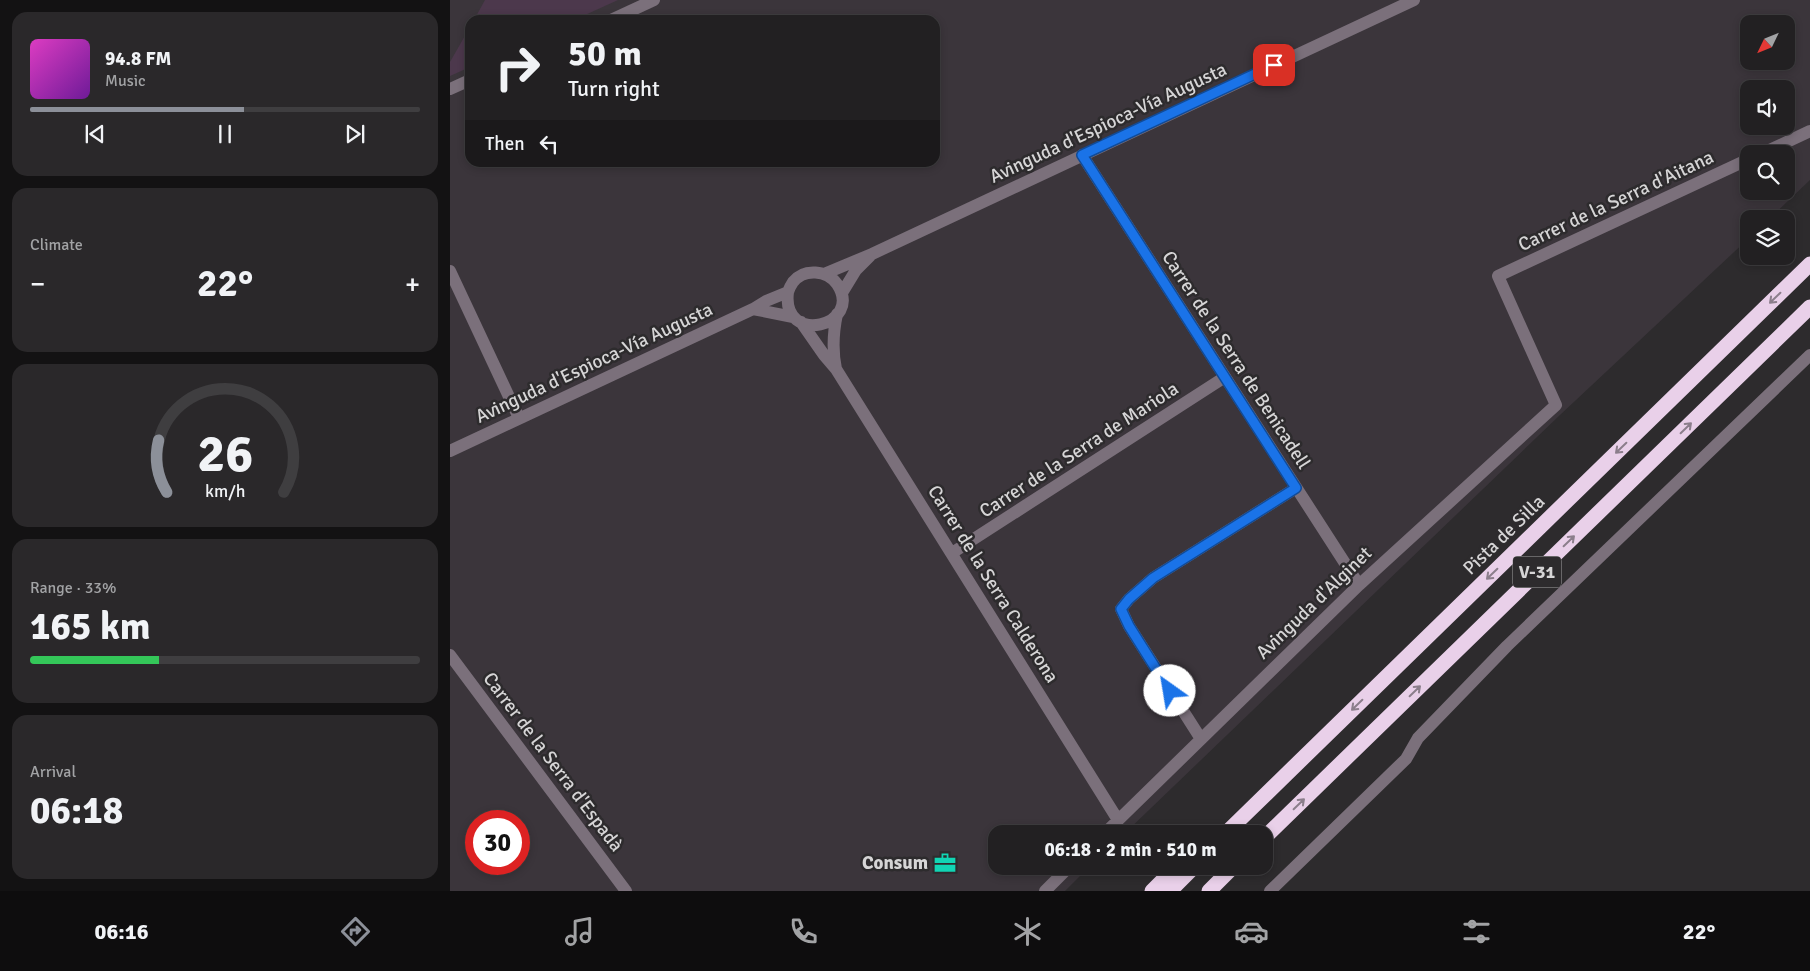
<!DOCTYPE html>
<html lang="en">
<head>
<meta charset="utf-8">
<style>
	:root { --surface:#222022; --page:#2a282a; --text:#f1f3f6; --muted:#a2a3a5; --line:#3f3e40; --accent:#8c9099 }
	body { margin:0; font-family:Signika,sans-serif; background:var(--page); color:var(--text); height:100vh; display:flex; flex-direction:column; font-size:19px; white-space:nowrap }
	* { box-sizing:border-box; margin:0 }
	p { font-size:16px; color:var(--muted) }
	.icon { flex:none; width:28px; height:28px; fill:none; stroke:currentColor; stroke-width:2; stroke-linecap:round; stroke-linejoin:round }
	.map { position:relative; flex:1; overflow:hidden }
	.details { display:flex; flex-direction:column; gap:12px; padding:12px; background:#131213; width:450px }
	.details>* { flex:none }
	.guide { position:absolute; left:15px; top:15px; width:475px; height:152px; border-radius:15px; box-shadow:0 2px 8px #0003,0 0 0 1px var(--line); background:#222022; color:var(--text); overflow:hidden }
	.needle { width:32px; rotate:227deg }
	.tools { position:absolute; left:1290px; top:15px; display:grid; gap:10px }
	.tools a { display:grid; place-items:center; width:55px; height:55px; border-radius:10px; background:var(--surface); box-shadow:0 2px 8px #0003,0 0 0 1px var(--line); font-size:25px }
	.speed { position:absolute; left:15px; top:810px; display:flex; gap:10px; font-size:25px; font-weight:700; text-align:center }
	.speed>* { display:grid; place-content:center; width:65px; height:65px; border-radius:50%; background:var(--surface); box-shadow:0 2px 8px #0003,0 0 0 1px var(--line); line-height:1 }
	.speed .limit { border:8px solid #d22; background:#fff; color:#111 }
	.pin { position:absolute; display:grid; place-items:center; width:42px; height:42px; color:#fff; margin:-21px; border-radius:10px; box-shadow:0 2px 8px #0006 }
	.me { position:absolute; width:55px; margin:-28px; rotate:328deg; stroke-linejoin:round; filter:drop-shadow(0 0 4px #0008) }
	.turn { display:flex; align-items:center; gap:18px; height:105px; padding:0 20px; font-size:22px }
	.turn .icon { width:65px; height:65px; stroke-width:2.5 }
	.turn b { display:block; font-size:35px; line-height:42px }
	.then { display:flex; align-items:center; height:48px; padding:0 20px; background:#0003; gap:10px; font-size:19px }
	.big { font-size:38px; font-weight:700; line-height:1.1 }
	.details .card { flex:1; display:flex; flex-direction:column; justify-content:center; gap:8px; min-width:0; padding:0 18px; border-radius:15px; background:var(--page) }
	.details .dial { align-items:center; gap:0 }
	.dial svg { height:130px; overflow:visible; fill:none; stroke:var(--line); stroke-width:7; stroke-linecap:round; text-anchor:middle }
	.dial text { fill:var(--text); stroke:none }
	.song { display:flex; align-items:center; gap:15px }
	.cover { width:60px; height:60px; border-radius:8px; background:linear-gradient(135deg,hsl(310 70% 55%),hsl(280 70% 35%)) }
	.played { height:5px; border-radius:2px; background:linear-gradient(90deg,var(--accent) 55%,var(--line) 55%) }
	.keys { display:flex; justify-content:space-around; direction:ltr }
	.heat { display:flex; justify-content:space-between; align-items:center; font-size:28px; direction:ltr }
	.charge { height:8px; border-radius:4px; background:linear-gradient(90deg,#34c759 33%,var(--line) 0) }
	.trip { position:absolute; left:538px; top:825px; width:285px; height:50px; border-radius:15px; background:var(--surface); box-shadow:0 2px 8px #0003,0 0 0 1px var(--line); font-weight:700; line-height:50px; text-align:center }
	.dock { display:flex; height:80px; justify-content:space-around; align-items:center; background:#0e0d0e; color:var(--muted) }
	.dock .icon { width:35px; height:35px }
	.dock .active { color:var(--accent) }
	.dock b { font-size:22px; color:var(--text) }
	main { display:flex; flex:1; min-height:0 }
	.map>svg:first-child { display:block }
	.built { fill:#3b353b; fill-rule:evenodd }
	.green { fill:#4c384c }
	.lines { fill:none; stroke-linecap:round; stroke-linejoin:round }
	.minor { stroke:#7b707b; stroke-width:12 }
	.highway { stroke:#e9d0e9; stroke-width:15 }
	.oneway { stroke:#8b7e8b }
	.route-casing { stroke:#114b97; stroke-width:12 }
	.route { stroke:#1a73e8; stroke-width:9 }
	.labels { text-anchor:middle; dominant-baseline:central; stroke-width:5; stroke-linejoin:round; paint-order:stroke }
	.shield { fill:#2d2b2d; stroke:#a3a2a3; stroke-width:1 }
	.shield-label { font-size:18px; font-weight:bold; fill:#d6d5d6 }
	.street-label { font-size:19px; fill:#d6d5d6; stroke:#2d2b2d }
	.poi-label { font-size:19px; font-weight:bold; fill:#d6d5d6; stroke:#2d2b2d; text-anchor:end }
</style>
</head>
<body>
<main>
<section class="details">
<div class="card">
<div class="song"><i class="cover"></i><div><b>94.8 FM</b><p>Music</p></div></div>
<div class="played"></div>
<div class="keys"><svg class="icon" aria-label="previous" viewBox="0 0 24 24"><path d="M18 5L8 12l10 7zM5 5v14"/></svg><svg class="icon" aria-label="pause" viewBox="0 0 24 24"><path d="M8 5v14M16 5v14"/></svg><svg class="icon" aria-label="next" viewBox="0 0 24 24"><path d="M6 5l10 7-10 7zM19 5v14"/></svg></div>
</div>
<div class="card"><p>Climate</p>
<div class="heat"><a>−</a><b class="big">22°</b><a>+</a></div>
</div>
<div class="card dial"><svg viewBox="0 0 100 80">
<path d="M14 69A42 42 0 1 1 86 69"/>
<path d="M14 69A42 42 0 0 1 9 37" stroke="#8c9099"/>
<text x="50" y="56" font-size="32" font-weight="700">26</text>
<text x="50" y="72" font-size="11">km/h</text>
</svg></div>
<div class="card"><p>Range · 33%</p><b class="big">165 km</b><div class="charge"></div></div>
<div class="card"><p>Arrival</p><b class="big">06:18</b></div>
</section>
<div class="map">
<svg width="1360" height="891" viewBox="0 0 1360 891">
	<rect width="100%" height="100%" fill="#2d2b2d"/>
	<path class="built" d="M0,0H43L32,20H20V162H485V20H94L138,0H1360V180L1319,219H1299V238L1110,415L674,834H546V866H640L615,891H0ZM1299,24H1336V61H1299ZM1299,89H1336V126H1299ZM1299,154H1336V191H1299ZM26,821H69V864H26Z"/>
	<path class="green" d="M35,0H168L124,20H24Z
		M20,27V67L0,76V62Z"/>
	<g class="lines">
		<path class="minor" d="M161,20L204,0
			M0,89L20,80
			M1311,154L1360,131
			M632,155L909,585
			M0,271L69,418
			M374,274L422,254L964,0
			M392,293L406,270L420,256
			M303,309L343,317
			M351,322L374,355L386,369L668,820
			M386,369C382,350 383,333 387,314
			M0,451L303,309L316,301L338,292C339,289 341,285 343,282C354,268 377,270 387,284C415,326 331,347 338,292
			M502,553L775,377
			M0,655L176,891
			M751,739L679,626L671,609L679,599L703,578L846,488
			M654,834L909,585L1106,405L1048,276L1299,159
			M595,891L620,866
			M820,891L956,759L968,738L1057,646L1360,355"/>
		<path class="highway" d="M775,834L1360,264
			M814,838L1360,307
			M702,891L727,866
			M720,891L745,866
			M759,891L784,866"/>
	</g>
	<defs><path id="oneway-shaft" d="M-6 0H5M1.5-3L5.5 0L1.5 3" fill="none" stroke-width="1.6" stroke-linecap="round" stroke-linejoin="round" transform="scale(1.25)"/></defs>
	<g class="oneway">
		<use href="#oneway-shaft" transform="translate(1325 298) rotate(136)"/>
		<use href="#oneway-shaft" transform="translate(1236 428) rotate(-44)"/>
		<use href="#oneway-shaft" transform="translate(1171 448) rotate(136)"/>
		<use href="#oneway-shaft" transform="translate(1119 541) rotate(-44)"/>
		<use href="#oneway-shaft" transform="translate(1042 574) rotate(136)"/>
		<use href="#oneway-shaft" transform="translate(965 691) rotate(-44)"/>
		<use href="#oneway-shaft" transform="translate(907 705) rotate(136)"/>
		<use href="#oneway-shaft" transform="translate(849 804) rotate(-44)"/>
	</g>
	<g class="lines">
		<g class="route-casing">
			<path id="route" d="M720,691L679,626L671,609L679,599L703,578L846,488L632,155L824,65"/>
		</g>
		<use href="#route" class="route"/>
	</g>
	<defs>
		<g id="office-bare" transform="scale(1.725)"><path d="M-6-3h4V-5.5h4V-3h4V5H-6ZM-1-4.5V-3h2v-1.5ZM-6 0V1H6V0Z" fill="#11d5b4" stroke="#2d2b2d" stroke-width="2.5" paint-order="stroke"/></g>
	</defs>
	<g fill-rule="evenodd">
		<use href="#office-bare" x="495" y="863"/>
	</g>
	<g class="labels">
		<rect class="shield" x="1063" y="556.5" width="48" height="31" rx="4"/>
		<g class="shield-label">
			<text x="1087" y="572">V-31</text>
		</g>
		<g class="street-label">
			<text transform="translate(658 123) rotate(-25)">Avinguda d'Espioca-Vía Augusta</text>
			<text transform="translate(1166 201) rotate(-25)">Carrer de la Serra d'Aitana</text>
			<text transform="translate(786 360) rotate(57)">Carrer de la Serra de Benicadell</text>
			<text transform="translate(144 363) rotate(-25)">Avinguda d'Espioca-Vía Augusta</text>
			<text transform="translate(629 450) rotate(-33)">Carrer de la Serra de Mariola</text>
			<text transform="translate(1054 535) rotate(-44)">Pista de Silla</text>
			<text transform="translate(543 584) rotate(58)">Carrer de la Serra Calderona</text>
			<text transform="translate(864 603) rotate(-44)">Avinguda d'Alginet</text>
			<text transform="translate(103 762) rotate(53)">Carrer de la Serra d'Espadà</text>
		</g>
		<g class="poi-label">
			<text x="478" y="863">Consum</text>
		</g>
	</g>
</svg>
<div class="tools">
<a><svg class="needle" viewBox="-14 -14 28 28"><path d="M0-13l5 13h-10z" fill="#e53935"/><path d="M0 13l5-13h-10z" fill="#a2a3a5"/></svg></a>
<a><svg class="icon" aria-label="sound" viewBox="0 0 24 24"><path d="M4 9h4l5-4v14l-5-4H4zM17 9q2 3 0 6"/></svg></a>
<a><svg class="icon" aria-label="search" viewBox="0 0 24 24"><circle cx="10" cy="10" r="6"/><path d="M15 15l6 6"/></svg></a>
<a><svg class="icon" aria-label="layers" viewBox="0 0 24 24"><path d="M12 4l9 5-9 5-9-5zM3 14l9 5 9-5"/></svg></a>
</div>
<div class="speed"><div class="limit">30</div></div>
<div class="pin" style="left:824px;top:65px;background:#d93025"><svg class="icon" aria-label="arrive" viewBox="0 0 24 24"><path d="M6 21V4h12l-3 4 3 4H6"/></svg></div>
<svg class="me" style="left:720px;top:691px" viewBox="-20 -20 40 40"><circle r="19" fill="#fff"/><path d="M0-13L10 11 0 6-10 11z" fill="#1a73e8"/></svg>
<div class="trip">06:18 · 2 min · 510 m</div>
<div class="guide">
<div class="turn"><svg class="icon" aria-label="right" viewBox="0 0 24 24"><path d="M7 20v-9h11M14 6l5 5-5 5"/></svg><div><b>50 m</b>Turn right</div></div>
<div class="then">Then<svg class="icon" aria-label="left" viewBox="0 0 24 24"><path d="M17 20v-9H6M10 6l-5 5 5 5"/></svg></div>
</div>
</div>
</main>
<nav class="dock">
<b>06:16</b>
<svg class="icon active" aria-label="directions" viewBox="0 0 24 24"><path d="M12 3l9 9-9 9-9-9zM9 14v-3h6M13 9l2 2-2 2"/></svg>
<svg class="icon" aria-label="music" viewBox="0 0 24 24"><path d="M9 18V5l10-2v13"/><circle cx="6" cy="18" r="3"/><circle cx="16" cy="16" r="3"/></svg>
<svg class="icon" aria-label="phone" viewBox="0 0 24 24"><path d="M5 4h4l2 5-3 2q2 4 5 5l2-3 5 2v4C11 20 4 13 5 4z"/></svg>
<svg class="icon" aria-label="climate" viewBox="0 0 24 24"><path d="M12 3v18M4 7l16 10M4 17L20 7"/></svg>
<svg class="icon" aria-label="car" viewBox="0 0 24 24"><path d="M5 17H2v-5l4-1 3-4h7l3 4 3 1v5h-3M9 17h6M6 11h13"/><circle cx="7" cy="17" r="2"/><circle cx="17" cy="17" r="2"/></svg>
<svg class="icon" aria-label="filters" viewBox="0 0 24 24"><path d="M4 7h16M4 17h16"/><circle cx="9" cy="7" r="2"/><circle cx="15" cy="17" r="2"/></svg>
<b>22°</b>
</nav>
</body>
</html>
